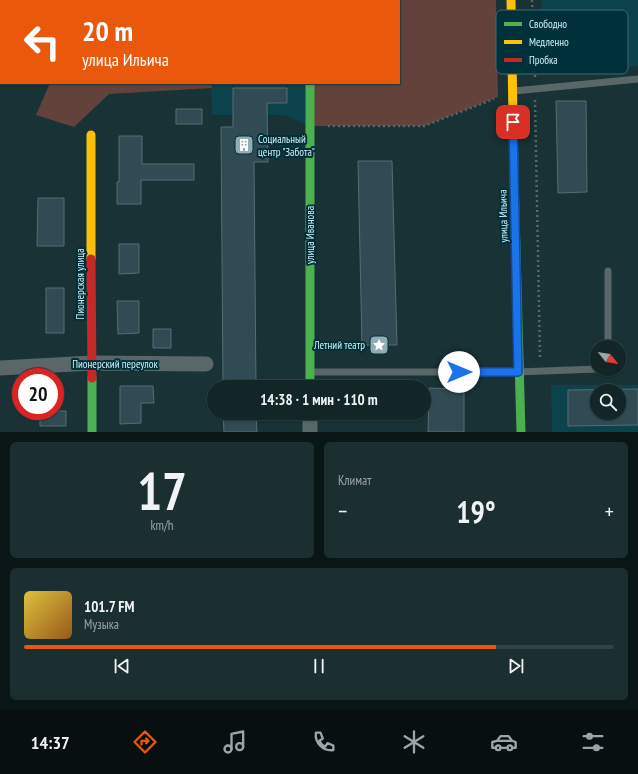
<!DOCTYPE html>
<html lang="ru">
<head>
<meta charset="utf-8">
<style>
	:root { --surface:#122628; --page:#1b2e30; --text:#f1f3f6; --muted:#9ca5a8; --line:#314345; --accent:#ea580c }
	body { margin:0; font-family:"PT Sans Narrow",sans-serif; background:var(--page); color:var(--text); height:100vh; display:flex; flex-direction:column; font-size:15px; white-space:nowrap }
	* { box-sizing:border-box; margin:0 }
	p { font-size:13px; color:var(--muted) }
	.icon { flex:none; width:22px; height:22px; fill:none; stroke:currentColor; stroke-width:2; stroke-linecap:round; stroke-linejoin:round }
	.map { position:relative; height:432px; overflow:hidden }
	.side { display:flex; flex-direction:column; gap:10px; padding:10px; background:#0a1516; flex:1 }
	.side>* { flex:none }
	.guide { position:absolute; left:0px; top:0px; width:400px; height:84px; box-shadow:0 1px 3px #0004,0 0 0 1px var(--line); background:#ea580c; color:#fff; overflow:hidden }
	.needle { width:26px; rotate:120deg }
	.fabs { position:absolute; left:590px; top:340px; display:grid; gap:8px }
	.fabs a { display:grid; place-items:center; width:36px; height:36px; border-radius:50%; background:var(--surface); box-shadow:0 1px 3px #0004,0 0 0 1px var(--line); font-size:20px }
	.speed { position:absolute; left:12px; top:368px; display:flex; gap:8px; font-size:20px; font-weight:700; text-align:center }
	.speed>* { display:grid; place-content:center; width:52px; height:52px; border-radius:50%; background:var(--surface); box-shadow:0 1px 3px #0004,0 0 0 1px var(--line); line-height:1 }
	.speed .limit { border:6px solid #d22; background:#fff; color:#111 }
	.pin { position:absolute; display:grid; place-items:center; width:34px; height:34px; color:#fff; margin:-17px; border-radius:8px; box-shadow:0 2px 6px #0006 }
	.me { position:absolute; width:44px; margin:-22px; rotate:90deg; stroke-linejoin:round; filter:drop-shadow(0 0 3px #0008) }
	.turn { display:flex; align-items:center; gap:14px; height:84px; padding:0 16px; font-size:18px }
	.turn .icon { width:52px; height:52px; stroke-width:2.5 }
	.turn b { display:block; font-size:28px; line-height:34px }
	.big { font-size:30px; font-weight:800; line-height:1.1 }
	.side .widget { flex:1; display:flex; flex-direction:column; justify-content:center; gap:6px; min-width:0; padding:0 14px; border-radius:6px; background:var(--page) }
	.side .dial { align-items:center; gap:0 }
	.dial b { font-size:52px; line-height:1 }
	.song { display:flex; align-items:center; gap:12px }
	.cover { width:48px; height:48px; border-radius:6px; background:linear-gradient(135deg,hsl(50 70% 55%),hsl(30 70% 35%)) }
	.played { height:4px; border-radius:2px; background:linear-gradient(90deg,var(--accent) 80%,var(--line) 80%) }
	.keys { display:flex; justify-content:space-around; direction:ltr }
	.heat { display:flex; justify-content:space-between; align-items:center; font-size:22px; direction:ltr }
	.side .tiles { flex:1; display:grid; gap:10px; grid-template-columns:1fr 1fr }
	.widget:last-child { grid-column:span 2 }
	.trip { position:absolute; left:207px; top:380px; width:224px; height:40px; border-radius:20px; background:var(--surface); box-shadow:0 1px 3px #0004,0 0 0 1px var(--line); font-weight:800; line-height:40px; text-align:center }
	.dock { display:flex; height:64px; justify-content:space-around; align-items:center; background:#070f10; color:var(--muted) }
	.dock .icon { width:28px; height:28px }
	.dock .active { color:var(--accent) }
	.dock b { font-size:18px; color:var(--text) }
	.map>svg:first-child { display:block }
	.built { fill:#0b424c; fill-rule:evenodd }
	.green { fill:#62423a }
	.building { fill:#304b54; stroke:#586c73; fill-rule:evenodd }
	.lines { fill:none; stroke-linecap:round; stroke-linejoin:round }
	.path { stroke:#586769; stroke-width:2.5; stroke-dasharray:2 3; stroke-linecap:butt }
	.lane { stroke:#596769; stroke-width:7 }
	.street { stroke:#596769; stroke-width:15 }
	.fast { stroke:#4caf50; stroke-width:9 }
	.slow { stroke:#ffc107; stroke-width:9 }
	.jam { stroke:#c62828; stroke-width:9 }
	.route-casing { stroke:#114b97; stroke-width:10 }
	.route { stroke:#1a73e8; stroke-width:7 }
	.labels { text-anchor:middle; dominant-baseline:central; stroke-width:4; stroke-linejoin:round; paint-order:stroke }
	.poi-label { font-size:11px; fill:#d2eff7; stroke:#003039; text-anchor:start }
	.street-label { font-size:11px; fill:#d2eff7; stroke:#003039 }
	.key { fill:#003039; stroke:#3f6972; stroke-width:1 }
	.key-label { font-size:11px; fill:#d2eff7 }
</style>
</head>
<body>
<div class="map">
<svg width="638" height="432" viewBox="0 0 638 432">
	<rect width="100%" height="100%" fill="#183236"/>
	<path class="built" d="M541,0H638V66L543,74Z
		M211,83H310V126L284,115H212Z
		M551,385H638V432H552ZM597,391H619V413H597Z"/>
	<path class="green" d="M85,0H496L498,97L424,126H310V83H399V1Z
		M50,83H211L212,88L109,94L74,127L36,115Z"/>
	<path class="building" d="M233,88H287V103H267L268,162H254L256,387H223L221,127H233Z
		M556,101H586L587,192L558,193Z
		M176,109H202V124H176Z
		M119,136H142V164H194V180H141V204H117V182H119Z
		M358,161H392L397,345H362Z
		M38,198H64V246H37Z
		M119,244H139V273L119,274Z
		M46,288H64V333H46Z
		M117,301H139V333L118,334Z
		M153,329H171V348H153Z
		M120,386H153L154,403H141V423L120,424Z
		M429,388L464,389V432H428Z
		M638,389V425L568,426V390ZM597,391H619V413H597Z
		M40,411H66V426H40Z
		M223,413H256L257,432H224Z"/>
	<g class="lines">
		<path class="path" d="M532,0L535,77
			M535,100L540,359
			M328,126H424L494,99"/>
		<path class="lane" d="M514,91L638,79
			M608,271V347
			M311,372H518L597,369"/>
		<path class="street" d="M0,368L92,363L206,364
			M310,413V432"/>
		<path class="fast" d="M310,83V387
			M514,177L521,432
			M92,378V432"/>
		<path class="slow" d="M511,0L514,177
			M91,135V259"/>
		<path class="jam" d="M91,259L92,378"/>
	</g>
	<g class="lines">
		<g class="route-casing">
			<path id="route" d="M459,372H518L513,122"/>
		</g>
		<use href="#route" class="route"/>
	</g>
	<defs>
		<g id="building-square" transform="scale(1)"><rect x="-9" y="-9" width="18" height="18" rx="4" fill="#91adb3" stroke="#003039"/><path d="M-4-6H4V6H1V3H-1V6H-4ZM-2.5-4.3h1.7v1.8h-1.7ZM.8-4.3h1.7v1.8H.8ZM-2.5-1h1.7V.8h-1.7ZM.8-1h1.7V.8H.8Z" fill="#fff"/></g>
		<g id="sight-square" transform="scale(1)"><rect x="-9" y="-9" width="18" height="18" rx="4" fill="#91adb3" stroke="#003039"/><path d="M0-6L1.8-2.2L6-1.7L2.9 1.2L3.7 5.4L0 3.3L-3.7 5.4L-2.9 1.2L-6-1.7L-1.8-2.2Z" fill="#fff"/></g>
	</defs>
	<g fill-rule="evenodd">
		<use href="#building-square" x="244" y="145"/>
		<use href="#sight-square" x="379" y="345"/>
	</g>
	<g class="labels">
		<g class="poi-label">
			<text x="258" y="139">Социальный<tspan x="258" dy="13">центр "Забота"</tspan></text>
			<text x="365" y="345" text-anchor="end">Летний театр</text>
		</g>
		<g class="street-label">
			<text transform="translate(503 216) rotate(-91)">улица Ильича</text>
			<text transform="translate(310 235) rotate(-90)">улица Иванова</text>
			<text transform="translate(80 284) rotate(-90)">Пионерская улица</text>
			<text x="115" y="364">Пионерский переулок</text>
		</g>
	</g>
	<rect x="496" y="10" width="132" height="64" rx="6" class="key"/>
	<rect x="504" y="22" width="18" height="4" fill="#4caf50"/>
	<rect x="504" y="40" width="18" height="4" fill="#ffc107"/>
	<rect x="504" y="58" width="18" height="4" fill="#c62828"/>
	<g class="key-label">
		<text x="529" y="28">Свободно</text>
		<text x="529" y="46">Медленно</text>
		<text x="529" y="64">Пробка</text>
	</g>
</svg>
<div class="fabs">
<a><svg class="needle" viewBox="-14 -14 28 28"><path d="M0-13l5 13h-10z" fill="#e53935"/><path d="M0 13l5-13h-10z" fill="#9ca5a8"/></svg></a>
<a><svg class="icon" aria-label="search" viewBox="0 0 24 24"><circle cx="10" cy="10" r="6"/><path d="M15 15l6 6"/></svg></a>
</div>
<div class="speed"><div class="limit">20</div></div>
<div class="pin" style="left:513px;top:122px;background:#d93025"><svg class="icon" aria-label="arrive" viewBox="0 0 24 24"><path d="M6 21V4h12l-3 4 3 4H6"/></svg></div>
<svg class="me" style="left:459px;top:372px" viewBox="-20 -20 40 40"><circle r="19" fill="#fff"/><path d="M0-13L10 11 0 6-10 11z" fill="#1a73e8"/></svg>
<div class="trip">14:38 · 1 мин · 110 m</div>
<div class="guide">
<div class="turn"><svg class="icon" aria-label="left" viewBox="0 0 24 24"><path d="M17 20v-9H6M10 6l-5 5 5 5"/></svg><div><b>20 m</b>улица Ильича</div></div>
</div>
</div>
<section class="side">
<div class="tiles">
<div class="widget dial"><b>17</b><p>km/h</p></div>
<div class="widget"><p>Климат</p>
<div class="heat"><a>−</a><b class="big">19°</b><a>+</a></div>
</div>
<div class="widget">
<div class="song"><i class="cover"></i><div><b>101.7 FM</b><p>Музыка</p></div></div>
<div class="played"></div>
<div class="keys"><svg class="icon" aria-label="previous" viewBox="0 0 24 24"><path d="M18 5L8 12l10 7zM5 5v14"/></svg><svg class="icon" aria-label="pause" viewBox="0 0 24 24"><path d="M8 5v14M16 5v14"/></svg><svg class="icon" aria-label="next" viewBox="0 0 24 24"><path d="M6 5l10 7-10 7zM19 5v14"/></svg></div>
</div>
</div>
</section>
<nav class="dock">
<b>14:37</b>
<svg class="icon active" aria-label="directions" viewBox="0 0 24 24"><path d="M12 3l9 9-9 9-9-9zM9 14v-3h6M13 9l2 2-2 2"/></svg>
<svg class="icon" aria-label="music" viewBox="0 0 24 24"><path d="M9 18V5l10-2v13"/><circle cx="6" cy="18" r="3"/><circle cx="16" cy="16" r="3"/></svg>
<svg class="icon" aria-label="phone" viewBox="0 0 24 24"><path d="M5 4h4l2 5-3 2q2 4 5 5l2-3 5 2v4C11 20 4 13 5 4z"/></svg>
<svg class="icon" aria-label="climate" viewBox="0 0 24 24"><path d="M12 3v18M4 7l16 10M4 17L20 7"/></svg>
<svg class="icon" aria-label="car" viewBox="0 0 24 24"><path d="M5 17H2v-5l4-1 3-4h7l3 4 3 1v5h-3M9 17h6M6 11h13"/><circle cx="7" cy="17" r="2"/><circle cx="17" cy="17" r="2"/></svg>
<svg class="icon" aria-label="filters" viewBox="0 0 24 24"><path d="M4 7h16M4 17h16"/><circle cx="9" cy="7" r="2"/><circle cx="15" cy="17" r="2"/></svg>
</nav>
</body>
</html>
